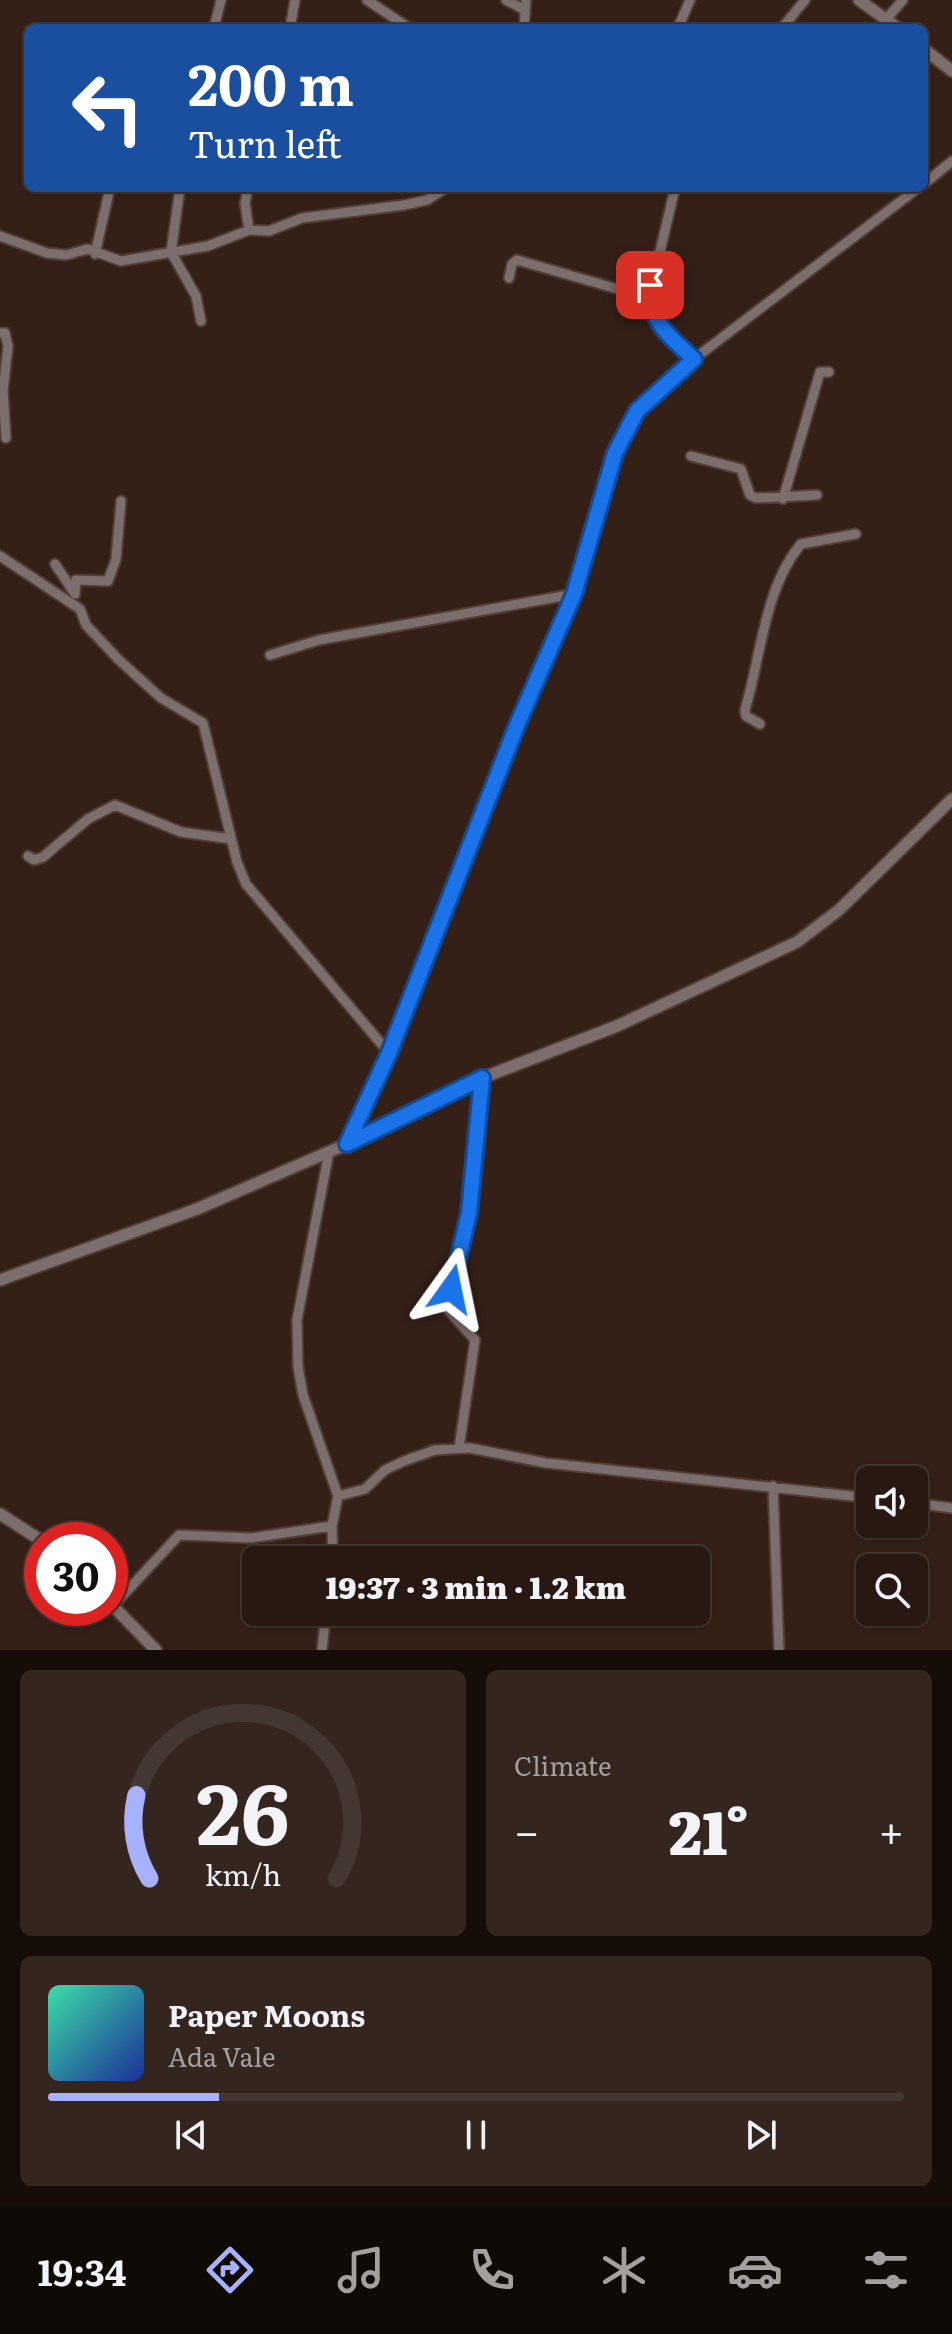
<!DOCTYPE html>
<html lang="en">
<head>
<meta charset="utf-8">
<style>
	:root { --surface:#281811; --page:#34251f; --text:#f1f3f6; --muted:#a5a09f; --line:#443731; --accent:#a7b1fc }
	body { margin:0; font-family:Literata,serif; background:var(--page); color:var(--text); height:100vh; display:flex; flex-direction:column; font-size:30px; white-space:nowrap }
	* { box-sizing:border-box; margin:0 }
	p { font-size:26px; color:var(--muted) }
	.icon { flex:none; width:44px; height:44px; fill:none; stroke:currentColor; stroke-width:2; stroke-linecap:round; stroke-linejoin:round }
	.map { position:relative; height:1650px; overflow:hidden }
	.drawer { display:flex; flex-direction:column; gap:20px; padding:20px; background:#160d09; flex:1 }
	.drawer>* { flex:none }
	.guide { position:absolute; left:24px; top:24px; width:904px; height:168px; border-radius:12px; box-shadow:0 2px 6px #0004,0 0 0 2px var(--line); background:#1a4fa0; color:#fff; overflow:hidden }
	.buttons { position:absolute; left:856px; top:1466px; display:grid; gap:16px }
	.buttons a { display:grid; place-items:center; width:72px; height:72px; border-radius:12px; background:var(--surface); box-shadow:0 2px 6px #0004,0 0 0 2px var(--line); font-size:40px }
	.speed { position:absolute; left:24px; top:1522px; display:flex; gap:16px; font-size:40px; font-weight:700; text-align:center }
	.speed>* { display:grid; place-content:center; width:104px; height:104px; border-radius:50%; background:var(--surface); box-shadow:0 2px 6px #0004,0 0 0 2px var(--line); line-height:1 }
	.speed .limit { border:12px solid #d22; background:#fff; color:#111 }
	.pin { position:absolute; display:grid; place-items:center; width:68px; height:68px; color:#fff; margin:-34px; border-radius:16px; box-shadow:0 4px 12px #0006 }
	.me { position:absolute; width:88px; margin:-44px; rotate:12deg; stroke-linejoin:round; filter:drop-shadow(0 0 6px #0008) }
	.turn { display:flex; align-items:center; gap:28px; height:168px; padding:0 32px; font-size:36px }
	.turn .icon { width:104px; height:104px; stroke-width:2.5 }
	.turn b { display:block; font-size:56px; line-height:68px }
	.big { font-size:60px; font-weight:800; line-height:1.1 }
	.drawer .tile { flex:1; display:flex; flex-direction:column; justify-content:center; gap:12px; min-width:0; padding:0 28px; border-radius:12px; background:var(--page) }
	.drawer .dial { align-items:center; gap:0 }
	.dial svg { height:208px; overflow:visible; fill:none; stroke:var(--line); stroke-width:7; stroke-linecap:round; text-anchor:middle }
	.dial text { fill:var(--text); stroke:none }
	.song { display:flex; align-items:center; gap:24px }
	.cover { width:96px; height:96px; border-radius:12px; background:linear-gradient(135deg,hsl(160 70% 55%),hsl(230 70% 35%)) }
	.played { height:8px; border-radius:4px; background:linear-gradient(90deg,var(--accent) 20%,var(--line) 20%) }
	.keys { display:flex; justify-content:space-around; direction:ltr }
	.heat { display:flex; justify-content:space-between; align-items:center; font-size:44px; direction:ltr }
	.drawer .tiles { flex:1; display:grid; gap:20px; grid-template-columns:1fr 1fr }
	.tile:last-child { grid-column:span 2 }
	.trip { position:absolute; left:242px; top:1546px; width:468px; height:80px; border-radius:12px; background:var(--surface); box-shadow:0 2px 6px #0004,0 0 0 2px var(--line); font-weight:800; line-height:80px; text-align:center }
	.menu { display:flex; height:128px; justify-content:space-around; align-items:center; background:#100a07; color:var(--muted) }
	.menu .icon { width:56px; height:56px }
	.menu .selected { color:var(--accent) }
	.menu b { font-size:36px; color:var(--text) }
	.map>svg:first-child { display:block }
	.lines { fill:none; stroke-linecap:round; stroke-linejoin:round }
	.minor-casing { stroke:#513d34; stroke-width:13 }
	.tertiary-casing { stroke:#513d34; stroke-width:15 }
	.minor { stroke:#7c6e6d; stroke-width:9 }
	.tertiary { stroke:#7c6e6d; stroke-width:11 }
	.route-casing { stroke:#114b97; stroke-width:20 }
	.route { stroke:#1a73e8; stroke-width:14 }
</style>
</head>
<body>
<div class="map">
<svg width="952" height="1650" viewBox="0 0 952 1650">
	<rect width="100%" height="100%" fill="#352017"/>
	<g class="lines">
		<g class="minor-casing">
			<path id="minor" d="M367,0L409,28
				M506,0L525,10
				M886,19L903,0
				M214,28L221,0
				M290,28L295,0
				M524,28L526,0
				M678,28L690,0
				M782,28L805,0
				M924,184L952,161
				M180,188L171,252L196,296L201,321
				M248,188L245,203L249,230
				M675,188L649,298C656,326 674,341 694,359
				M0,236L47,253L66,255L88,249L121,261L208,246L249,230L269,231L302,218L404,205L427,200L446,188
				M95,254L110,188
				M509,278L512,264L517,260L649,298
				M0,333H5L8,346L3,391L6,438
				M691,456L741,469L750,495L756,498L817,495
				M783,499L820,372H829
				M0,556L80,609L86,625L118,659L161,698L203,723L237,862L246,884L389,1053
				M55,564L75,594
				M75,593L76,580L108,581L116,559L121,501
				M270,655L319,640L574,594
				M760,724L746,716L745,710C761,657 764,588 801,544L856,534
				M28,856L34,860L43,857L88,819L115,805L181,832L231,839
				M347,1144L389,1053L517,725L574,594L615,453L637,411L694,359L918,188
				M329,1152L297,1320L298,1367L303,1395L338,1496L332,1526L333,1560
				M459,1448L475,1340L448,1310L469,1213L482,1078
				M773,1486L779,1650
				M338,1496L365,1489L385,1470L404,1461L435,1450L470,1448L546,1463L870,1498
				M914,1503L952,1508
				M113,1606L179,1535L251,1538L332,1526
				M322,1650L326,1612"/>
		</g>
		<g class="tertiary-casing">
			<path id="tertiary" d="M859,0L898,28
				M924,49L952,71
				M0,1280L197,1209L347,1144L482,1078L617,1026L797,942L839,910L952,799
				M0,1514L42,1541
				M110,1603L156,1650"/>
		</g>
		<use href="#minor" class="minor"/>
		<use href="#tertiary" class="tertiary"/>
	</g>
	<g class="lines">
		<g class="route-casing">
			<path id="route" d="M451,1289L469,1213L482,1078L347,1144L389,1053L517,725L574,594L615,453L637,411L694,359C670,338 647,319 650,285"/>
		</g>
		<use href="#route" class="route"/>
	</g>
</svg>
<div class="buttons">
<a><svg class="icon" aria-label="sound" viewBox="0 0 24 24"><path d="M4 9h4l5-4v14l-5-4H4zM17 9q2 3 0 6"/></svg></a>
<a><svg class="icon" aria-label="search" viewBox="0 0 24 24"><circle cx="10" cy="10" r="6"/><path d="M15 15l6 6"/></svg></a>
</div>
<div class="speed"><div class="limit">30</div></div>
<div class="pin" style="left:650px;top:285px;background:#d93025"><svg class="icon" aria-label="arrive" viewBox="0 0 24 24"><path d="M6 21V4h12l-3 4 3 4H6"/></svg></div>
<svg class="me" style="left:451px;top:1289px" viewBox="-20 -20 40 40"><path d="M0-17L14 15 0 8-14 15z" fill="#1a73e8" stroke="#fff" stroke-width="4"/></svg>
<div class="trip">19:37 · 3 min · 1.2 km</div>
<div class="guide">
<div class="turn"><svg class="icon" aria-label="left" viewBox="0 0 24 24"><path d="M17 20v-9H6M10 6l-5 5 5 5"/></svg><div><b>200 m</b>Turn left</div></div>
</div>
</div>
<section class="drawer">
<div class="tiles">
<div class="tile dial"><svg viewBox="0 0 100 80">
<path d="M14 69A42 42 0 1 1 86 69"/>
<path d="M14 69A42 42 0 0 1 9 37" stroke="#a7b1fc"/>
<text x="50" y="56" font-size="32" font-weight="700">26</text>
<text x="50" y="72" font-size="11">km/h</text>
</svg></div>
<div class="tile"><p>Climate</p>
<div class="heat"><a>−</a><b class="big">21°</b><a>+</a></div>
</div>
<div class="tile">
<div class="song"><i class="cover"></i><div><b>Paper Moons</b><p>Ada Vale</p></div></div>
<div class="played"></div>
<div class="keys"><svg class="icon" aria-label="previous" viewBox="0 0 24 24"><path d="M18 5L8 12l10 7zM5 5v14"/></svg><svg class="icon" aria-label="pause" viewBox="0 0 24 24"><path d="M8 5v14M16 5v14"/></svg><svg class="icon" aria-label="next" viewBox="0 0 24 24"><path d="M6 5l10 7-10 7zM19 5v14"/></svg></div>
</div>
</div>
</section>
<nav class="menu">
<b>19:34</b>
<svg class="icon selected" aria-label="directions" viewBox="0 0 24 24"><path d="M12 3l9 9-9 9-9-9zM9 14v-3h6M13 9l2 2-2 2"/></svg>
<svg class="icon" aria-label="music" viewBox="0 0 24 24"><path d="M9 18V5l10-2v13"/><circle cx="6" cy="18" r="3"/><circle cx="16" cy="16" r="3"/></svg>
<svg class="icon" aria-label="phone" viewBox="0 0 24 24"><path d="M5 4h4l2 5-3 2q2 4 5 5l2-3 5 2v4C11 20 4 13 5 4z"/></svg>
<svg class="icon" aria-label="climate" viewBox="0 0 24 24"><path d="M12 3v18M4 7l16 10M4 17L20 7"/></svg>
<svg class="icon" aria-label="car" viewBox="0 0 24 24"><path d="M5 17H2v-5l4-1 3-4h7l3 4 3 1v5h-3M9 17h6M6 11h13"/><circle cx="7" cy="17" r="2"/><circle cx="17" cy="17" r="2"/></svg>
<svg class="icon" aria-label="filters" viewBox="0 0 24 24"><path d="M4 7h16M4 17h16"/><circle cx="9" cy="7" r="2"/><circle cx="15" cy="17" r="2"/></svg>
</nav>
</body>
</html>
